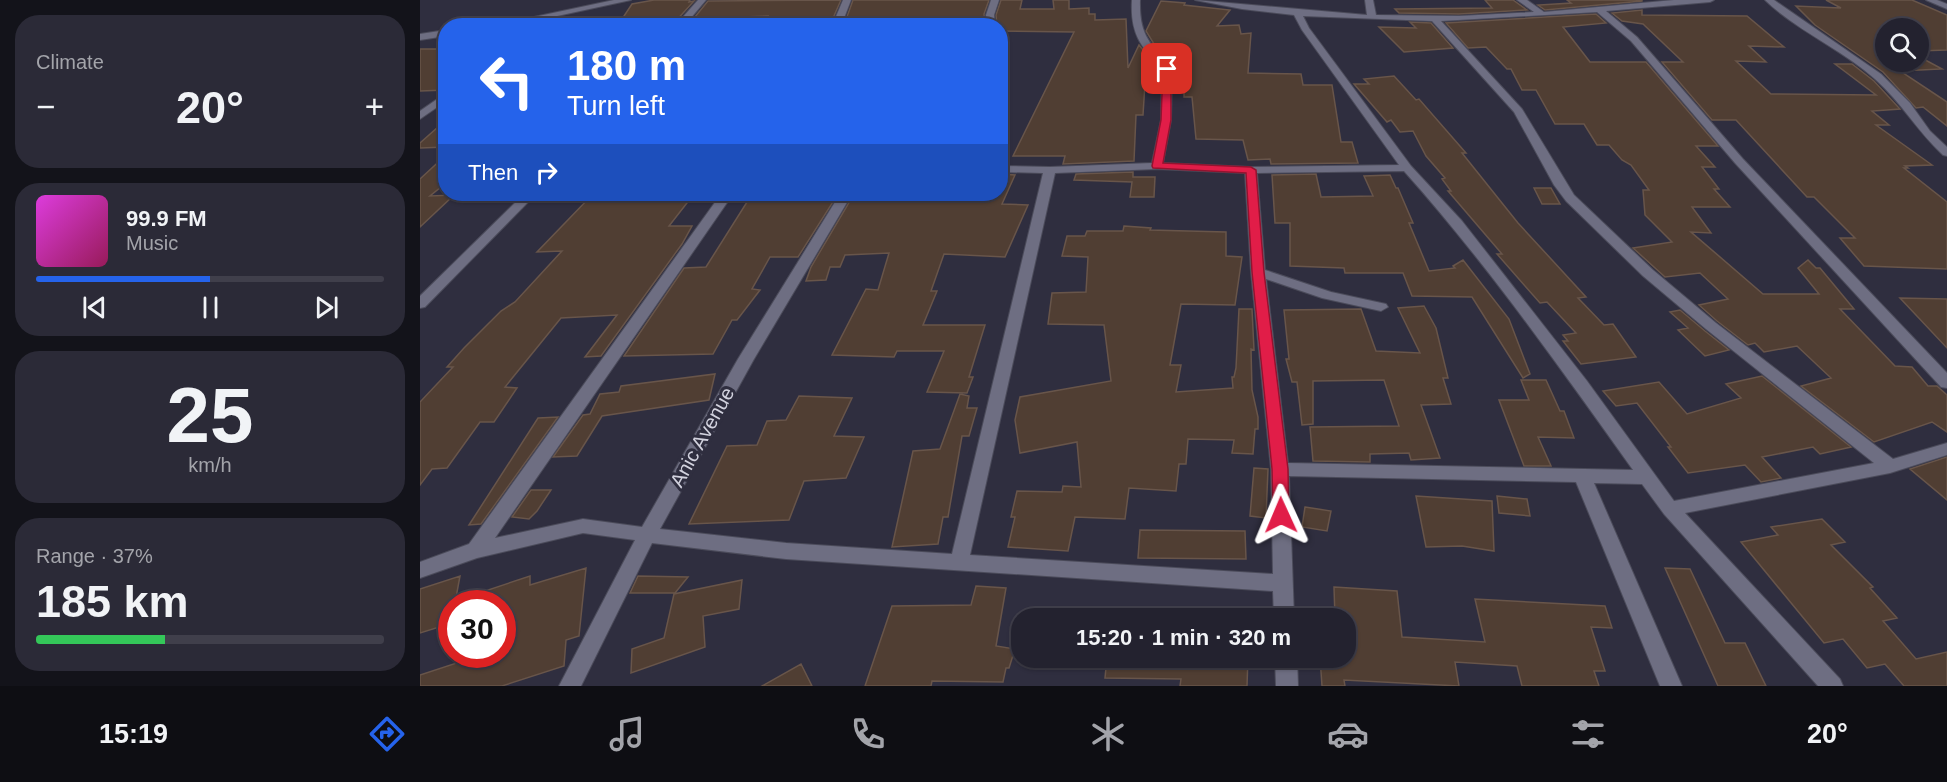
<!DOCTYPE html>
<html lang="en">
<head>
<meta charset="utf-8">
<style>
	:root { --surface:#23222f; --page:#2b2a37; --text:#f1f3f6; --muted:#a3a4aa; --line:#403f4b; --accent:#2563eb }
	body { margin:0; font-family:Arial,sans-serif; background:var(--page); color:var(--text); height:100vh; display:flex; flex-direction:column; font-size:22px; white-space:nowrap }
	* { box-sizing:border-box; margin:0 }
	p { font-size:20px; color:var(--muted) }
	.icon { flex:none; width:33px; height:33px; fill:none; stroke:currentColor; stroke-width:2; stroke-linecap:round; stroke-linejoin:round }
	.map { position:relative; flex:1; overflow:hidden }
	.details { display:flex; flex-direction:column; gap:15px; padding:15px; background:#13131a; width:420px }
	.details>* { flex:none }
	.guide { position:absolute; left:18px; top:18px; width:570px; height:183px; border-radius:24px; box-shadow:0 2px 4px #0004,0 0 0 2px var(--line); background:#2563eb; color:#fff; overflow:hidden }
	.controls { position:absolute; left:1455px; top:18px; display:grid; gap:12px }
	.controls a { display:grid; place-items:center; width:54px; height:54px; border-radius:50%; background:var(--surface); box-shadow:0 2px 4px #0004,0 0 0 2px var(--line); font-size:30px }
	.speed { position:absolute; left:18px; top:590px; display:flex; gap:12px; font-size:30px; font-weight:700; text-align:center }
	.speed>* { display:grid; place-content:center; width:78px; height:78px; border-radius:50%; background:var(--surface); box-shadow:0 2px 4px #0004,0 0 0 2px var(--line); line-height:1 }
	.speed .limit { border:9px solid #d22; background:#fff; color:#111 }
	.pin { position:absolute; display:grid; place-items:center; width:51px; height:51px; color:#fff; margin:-26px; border-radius:12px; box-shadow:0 3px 9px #0006 }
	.me { position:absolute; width:66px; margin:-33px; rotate:359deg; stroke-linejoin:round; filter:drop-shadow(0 0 4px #0008) }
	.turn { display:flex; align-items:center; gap:21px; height:126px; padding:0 30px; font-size:27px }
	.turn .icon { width:78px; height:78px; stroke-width:2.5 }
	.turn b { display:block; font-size:42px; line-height:51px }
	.then { display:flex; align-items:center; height:57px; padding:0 30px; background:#0003; gap:12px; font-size:22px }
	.big { font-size:45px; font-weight:800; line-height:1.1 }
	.details .widget { flex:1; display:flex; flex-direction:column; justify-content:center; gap:9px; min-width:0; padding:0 21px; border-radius:24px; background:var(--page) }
	.details .dial { align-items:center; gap:0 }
	.dial b { font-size:78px; line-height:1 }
	.song { display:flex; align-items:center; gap:18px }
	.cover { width:72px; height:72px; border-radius:9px; background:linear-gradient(135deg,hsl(300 70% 55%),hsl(330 70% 35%)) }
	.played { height:6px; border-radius:3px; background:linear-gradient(90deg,var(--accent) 50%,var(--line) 50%) }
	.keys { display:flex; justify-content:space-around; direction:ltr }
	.heat { display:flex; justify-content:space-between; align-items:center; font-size:33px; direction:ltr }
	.charge { height:9px; border-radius:4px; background:linear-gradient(90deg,#34c759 37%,var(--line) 0) }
	.trip { position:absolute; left:591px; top:608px; width:345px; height:60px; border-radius:24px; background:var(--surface); box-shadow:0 2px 4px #0004,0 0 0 2px var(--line); font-weight:800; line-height:60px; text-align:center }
	.dock { display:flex; height:96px; justify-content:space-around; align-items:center; background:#0e0e13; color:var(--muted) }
	.dock .icon { width:42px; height:42px }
	.dock .active { color:var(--accent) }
	.dock b { font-size:27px; color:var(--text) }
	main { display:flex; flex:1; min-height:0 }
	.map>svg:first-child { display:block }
	.building { fill:#503e33; stroke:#68554a; stroke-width:1.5 }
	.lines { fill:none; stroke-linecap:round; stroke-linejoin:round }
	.minor-casing { stroke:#4b4b5a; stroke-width:2 }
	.minor { fill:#6e6e82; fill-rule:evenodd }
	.route { fill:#e11d48; stroke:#92132f; stroke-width:1.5 }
	.labels { text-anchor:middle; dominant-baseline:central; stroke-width:6; stroke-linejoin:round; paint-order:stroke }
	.street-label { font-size:20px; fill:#d2d2de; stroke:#2f2e3f }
</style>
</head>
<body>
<main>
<section class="details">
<div class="widget"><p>Climate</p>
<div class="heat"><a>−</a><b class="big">20°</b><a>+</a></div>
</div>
<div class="widget">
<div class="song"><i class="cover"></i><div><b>99.9 FM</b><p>Music</p></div></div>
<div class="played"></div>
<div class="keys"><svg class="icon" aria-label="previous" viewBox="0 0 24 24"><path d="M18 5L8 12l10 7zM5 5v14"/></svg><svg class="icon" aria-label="pause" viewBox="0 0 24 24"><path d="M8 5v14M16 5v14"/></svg><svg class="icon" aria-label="next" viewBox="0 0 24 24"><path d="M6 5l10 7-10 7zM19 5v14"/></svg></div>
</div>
<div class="widget dial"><b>25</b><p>km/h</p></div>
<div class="widget"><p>Range · 37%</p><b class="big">185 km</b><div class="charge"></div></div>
</section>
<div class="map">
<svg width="1527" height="686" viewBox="0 0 1527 686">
	<rect width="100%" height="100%" fill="#2f2e3f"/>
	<path class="building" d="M234,0H270L269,2L274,1L254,23L235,24L241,18L202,19L212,4Z
		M421,0L410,25L344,26L348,16L290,18L286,22L270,23L288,1Z
		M433,0H569L564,14L565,26L424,25Z
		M581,0H602L600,9H634L633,0H649V9L669,8V14H675V20L706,19L708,68L719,45L736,66L726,67L723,115H716L714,161L643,164L645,156H593L654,32L582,31L583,26H577L576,15Z
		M1065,0H1093L1107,10L1039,14L979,13L975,9L1072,8Z
		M1147,0H1222V1L1125,10L1118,5L1151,3Z
		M1406,0H1492L1527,15V50L1498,51V28H1466V62H1498V56L1522,69L1480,71L1527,102V126L1503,107L1496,108L1463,72L1395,25L1376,6L1421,8Z
		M741,1L765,3L764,5L810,10L797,26L819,25L821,34L831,33L828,73L881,74L883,85H912L921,142H932L938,163L851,164L850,159L828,160L823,140L776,139L772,97H764V91H762L759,65L752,66L734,44L726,31Z
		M1222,10V15L1327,16L1364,47L1329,46L1346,62L1316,61L1351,94L1456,95L1415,64H1432L1454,81L1480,109L1452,111L1469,125H1456L1512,165L1485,166L1488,168H1484L1527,202V269L1444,266L1420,238H1435L1394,197H1387L1316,120H1292L1242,62H1263L1223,24L1202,21L1192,13Z
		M1176,14L1186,23L1143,27L1170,62H1226L1298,146H1276L1295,167H1282L1299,189H1294L1310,207H1272L1291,233L1271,232L1343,294H1399L1378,268L1388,260L1396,268H1400L1434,309H1420L1475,366L1492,367L1508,386H1517L1527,395V432L1512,422L1454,442L1381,386L1411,378L1377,346L1344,352L1335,343L1328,345L1297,321L1279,305L1308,299L1280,273L1245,277L1213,248L1252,242L1225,215L1223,190H1229L1211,165L1202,160L1189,145H1177L1164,124H1135L1116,90H1102L1091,69H1087L1066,47L1048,48L1026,23Z
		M990,22L1011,23L1033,48L984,52L959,27L996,28Z
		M0,49H26V90L0,91Z
		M974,76L996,100L999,99L1046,153H1042L1098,223L1166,297L1158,298L1184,325L1193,324L1216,357L1161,364L1143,341H1148L1143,335L1156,333L1127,302L1120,303L1077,254H1082L1028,191H1031L1022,179L1025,178L1006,156L993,131L980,132L971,120L967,122L934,84H949L944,79Z
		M26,120V147L0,148V143Z
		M26,155V183L10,196L34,195L0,227V179Z
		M713,172V177H735L734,197H710L712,182L654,180L656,174Z
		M580,174L595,175L582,204L608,205L585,257L524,254L511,291H517L503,325H565L549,377H553L547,393L507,392L524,351H477L474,357L412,355L446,289L458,290L469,253L425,255L420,267H410L406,280L386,281L391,267L434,194H580Z
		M896,174L901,197L953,196L944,176L970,175L976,188H978L993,223H989L1009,271L1035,268L1033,266L1043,260L1089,319L1110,374L1103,378L1052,297L992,296L983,273H925L924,268L870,266V223H855L852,175Z
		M1114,188H1131L1140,204H1122Z
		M173,194H274L249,226H272L262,244L181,356L165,357L197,315L141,318L85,387L97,388L74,422H60L27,468L12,469L0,485V402L33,367H27L44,348L81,311L95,302L142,251L117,252Z
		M366,194H418L378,257H350L332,289L340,290L317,320H312L293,354L204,356L264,268L286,267L327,202H362Z
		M704,226L731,228L730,230L806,232V256L822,257L815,305L761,304L750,365H761L756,392L813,388L812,377H814L816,368L819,309H832L834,350L831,349L832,390L838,417V429H835L833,454L812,453L814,440L768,439L766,464H759L756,491L709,488L705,519L655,517L648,551L588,547L595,517H591L597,491L642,492L643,486L661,487L657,442L600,453L595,420L600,397L691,381L684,325L628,324L632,293L666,292L668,257L642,256L647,236H665L667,231H703Z
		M1480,298L1527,299V348Z
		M1004,306L1016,328L1028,378H1023L1031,404L1001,405L1020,458L991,460L989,453L950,454V462L893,461L890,427L979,426L964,380L893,381V424L882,425L877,382H872L866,359H869L864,310L941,309L956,351L1000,353L978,308Z
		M1260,310L1285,331L1309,350L1285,356L1258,330L1268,328L1250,312Z
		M295,374L289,400L182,416L157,456L133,457L163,415L170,414L180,394L199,392L201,386Z
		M1342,376L1431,447L1400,454L1393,447L1342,457L1361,478L1341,482L1325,465L1268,473L1248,447H1251L1217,403L1196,406L1183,391L1239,382L1267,414L1321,398L1306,384Z
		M1101,380H1126L1140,411H1144L1154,438L1118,437L1131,466H1104L1079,400H1109Z
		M540,394L549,396L547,408H557L549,436H542L528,517H523L518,544L472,547L493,451L520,449Z
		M379,396L432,398L414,436L444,437L426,478L384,481L369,520L269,524L307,446L337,445L347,421L366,420Z
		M138,417L61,524L49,525L118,418Z
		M1527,457V500L1490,469Z
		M834,468L848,469L846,518L830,516Z
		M111,490H131L117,511L109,519L92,517Z
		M996,496L1072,501L1074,551L1042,546L1006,547Z
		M1077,496L1107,499L1110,516L1079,513Z
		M885,507L911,511L907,531L882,527Z
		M1402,519L1425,542L1411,545L1453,587L1450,588L1477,618L1463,621L1496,659L1527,652V686H1484L1465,664L1447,668L1423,639L1404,643L1321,542L1358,535L1351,527Z
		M720,530L825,531L826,559L718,558Z
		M166,568L159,636L146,640L144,666L82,686H0V675L46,660L48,654H82V603H38V600L110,576V585Z
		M1245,568L1270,569L1305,643H1325L1346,686H1298Z
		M40,576L35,603H32V623L0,633V589Z
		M218,576L268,577L255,593H210Z
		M322,580L319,609L283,616L285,647L211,673L212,649L244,638L254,594Z
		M556,586L586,588L576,646L595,649L589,668H586L583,682L512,681L511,686H445L472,606L551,605Z
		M914,587L977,591L982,637L1065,642L1055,599L1185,606L1192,628L1171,627L1185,671H1174L1179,686H1102L1097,666L1035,662L1039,686L924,680L925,686H902L900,657H933L930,626L926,625V618H915Z
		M687,657H828L827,686H760L761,679L685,678Z
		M381,664L392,686H342Z"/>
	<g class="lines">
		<g class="minor-casing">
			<path id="minor" d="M194,0H211L91,26H71Z
				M278,0H286L264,26H255Z
				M423,0H431L421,26H412Z
				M571,0H579L574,15L575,26H567L566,15Z
				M712,0H720C719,36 730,43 752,69L751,120L743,163L831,167L979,165L882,30L874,15L822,9L775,0L947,15L945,0H953L956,15L1039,16L1114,12L1097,0H1107L1124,12L1254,0H1294L1290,2L1186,11L1217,37L1323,159L1527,373V388L1521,387L1315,163L1211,41L1177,12L1021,21L1102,109L1154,195L1233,270L1296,323L1473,459L1527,443V455L1470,473L1265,513L1420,679L1423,686H1398L1244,514L1222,484L1174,483L1262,686H1240L1156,482L869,476L874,618H854L853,591L366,559L232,543L161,686H139L215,540L163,533L57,558L0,578V562L49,544L301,194H313L75,538L163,519L222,527L318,359L420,194H432L334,359L240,529L366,543L532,554L623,173L580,172V166L630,167L732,163L741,120L742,70C720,46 710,33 712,0ZM883,16L1012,21L1094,112L1134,185L1146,201L1223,276L1286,329L1454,463L1254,501L1167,381L1042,221L991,166L889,28ZM737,169L825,173L831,272L851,469L853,574L550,555L635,173ZM984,171C1068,265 1140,368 1213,470L868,463L846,279L902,298L961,311L968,307L966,304L911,292L845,270L837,173Z
				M1345,0H1354L1461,74L1490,103L1510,131L1527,147V156L1523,155C1498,132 1481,102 1455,79C1422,49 1377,31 1345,0Z
				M1506,0H1517L1527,4V9Z
				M26,30V36L0,40V34Z
				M580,46L585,49C587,60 592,73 580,80Z
				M26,93V101L0,119V111Z
				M104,194H116L5,307L0,308V296Z
				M855,657H877L878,686H856Z"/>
		</g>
		<use href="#minor" class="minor"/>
	</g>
	<path class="route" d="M743,67L751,69V120L743,163L831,167L836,170L844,272L868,469L869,515L867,520L861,522L855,520L853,515L852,469L832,272L826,173L733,168L732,166L741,120Z"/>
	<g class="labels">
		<g class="street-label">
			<text transform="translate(282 437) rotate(-61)">Anic Avenue</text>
		</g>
	</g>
</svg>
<div class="controls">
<a><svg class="icon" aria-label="search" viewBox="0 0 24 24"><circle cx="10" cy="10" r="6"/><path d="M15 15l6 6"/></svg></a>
</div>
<div class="speed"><div class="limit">30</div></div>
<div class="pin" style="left:747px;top:69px;background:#d93025"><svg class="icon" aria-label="arrive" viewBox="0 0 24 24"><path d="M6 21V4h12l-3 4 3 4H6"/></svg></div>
<svg class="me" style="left:861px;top:515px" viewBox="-20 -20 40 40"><path d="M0-17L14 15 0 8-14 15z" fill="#e11d48" stroke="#fff" stroke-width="4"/></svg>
<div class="trip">15:20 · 1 min · 320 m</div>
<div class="guide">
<div class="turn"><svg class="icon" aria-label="left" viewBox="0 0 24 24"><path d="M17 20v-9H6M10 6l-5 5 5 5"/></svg><div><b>180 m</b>Turn left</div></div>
<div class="then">Then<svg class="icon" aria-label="right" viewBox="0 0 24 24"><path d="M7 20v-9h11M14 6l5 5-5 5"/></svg></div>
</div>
</div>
</main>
<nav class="dock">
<b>15:19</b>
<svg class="icon active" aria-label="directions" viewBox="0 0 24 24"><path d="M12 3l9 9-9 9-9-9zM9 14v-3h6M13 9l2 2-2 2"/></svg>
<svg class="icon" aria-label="music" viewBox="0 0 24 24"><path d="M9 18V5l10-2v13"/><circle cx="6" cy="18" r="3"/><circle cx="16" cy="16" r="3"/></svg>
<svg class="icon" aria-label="phone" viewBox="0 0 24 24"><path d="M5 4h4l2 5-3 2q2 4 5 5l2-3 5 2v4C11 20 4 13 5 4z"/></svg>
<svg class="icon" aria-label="climate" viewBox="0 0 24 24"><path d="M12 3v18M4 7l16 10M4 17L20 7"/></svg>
<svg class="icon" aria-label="car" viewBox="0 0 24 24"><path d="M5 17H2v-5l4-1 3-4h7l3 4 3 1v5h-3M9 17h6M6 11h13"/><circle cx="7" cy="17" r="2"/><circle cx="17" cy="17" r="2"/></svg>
<svg class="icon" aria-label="filters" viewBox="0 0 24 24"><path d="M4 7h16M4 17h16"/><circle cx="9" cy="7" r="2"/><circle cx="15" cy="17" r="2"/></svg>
<b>20°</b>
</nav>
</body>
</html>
